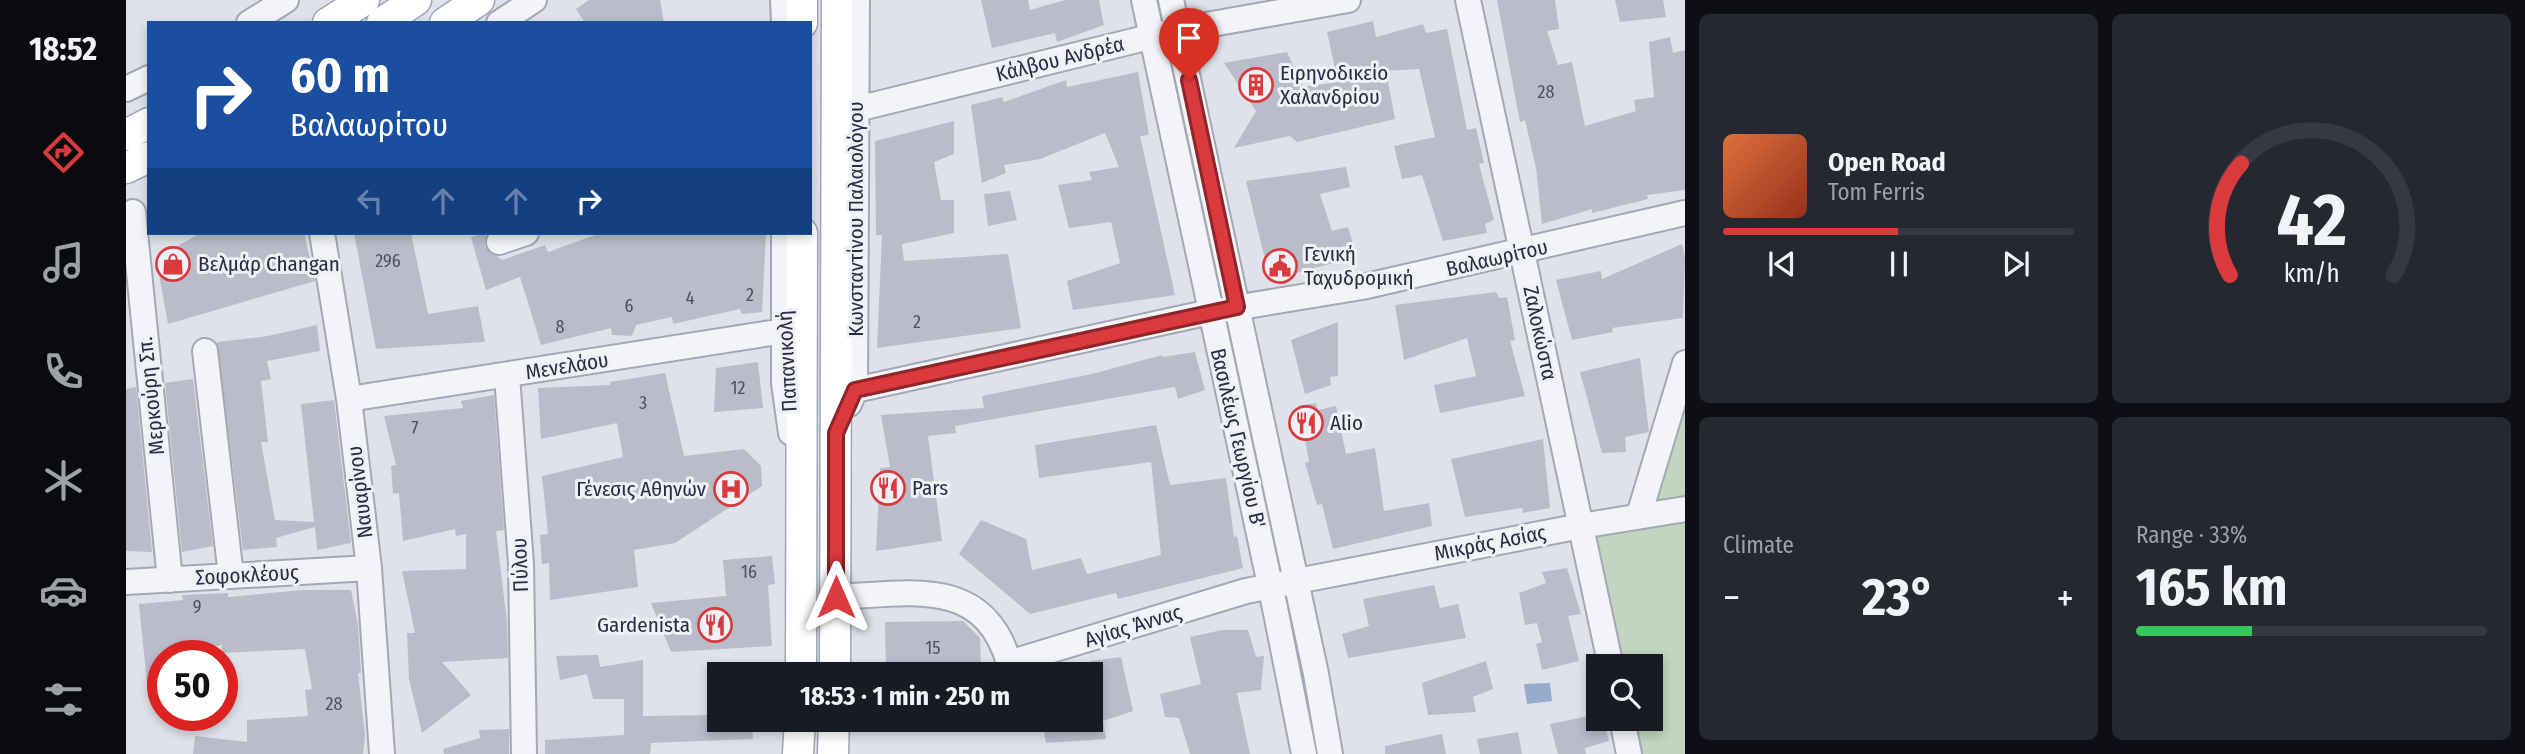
<!DOCTYPE html>
<html lang="en">
<head>
<meta charset="utf-8">
<style>
	:root { --surface:#171b24; --page:#242831; --text:#f1f3f6; --muted:#9ea1a6; --line:#363941; --accent:#da393e }
	body { margin:0; font-family:"Fira Sans Condensed",sans-serif; background:var(--page); color:var(--text); height:100vh; display:flex; flex-direction:column; font-size:26px; white-space:nowrap }
	* { box-sizing:border-box; margin:0 }
	p { font-size:23px; color:var(--muted) }
	.icon { flex:none; width:38px; height:38px; fill:none; stroke:currentColor; stroke-width:2; stroke-linecap:round; stroke-linejoin:round }
	.map { position:relative; flex:1; overflow:hidden }
	.details { display:flex; flex-direction:column; gap:14px; padding:14px; background:#0d0f14; width:840px }
	.details>* { flex:none }
	.banner { position:absolute; left:21px; top:21px; width:665px; height:214px; border-radius:0px; box-shadow:0 4px 10px #0003; background:#1a4fa0; color:#fff; overflow:hidden }
	.buttons { position:absolute; left:1460px; top:654px; display:grid; gap:14px }
	.buttons a { display:grid; place-items:center; width:77px; height:77px; border-radius:0px; background:var(--surface); box-shadow:0 4px 10px #0003; font-size:35px }
	.speed { position:absolute; left:21px; top:640px; display:flex; gap:14px; font-size:35px; font-weight:700; text-align:center }
	.speed>* { display:grid; place-content:center; width:91px; height:91px; border-radius:50%; background:var(--surface); box-shadow:0 4px 10px #0003; line-height:1 }
	.speed .limit { border:10px solid #d22; background:#fff; color:#111 }
	.pin { position:absolute; display:grid; place-items:center; width:60px; height:60px; color:#fff; margin:-72px -30px; border-radius:50% 50% 50% 0; rotate:-45deg; box-shadow:0 0 7px #0007 }
	.pin .icon { rotate:45deg }
	.me { position:absolute; width:77px; margin:-38px; rotate:0deg; stroke-linejoin:round; filter:drop-shadow(0 0 5px #0008) }
	.turn { display:flex; align-items:center; gap:24px; height:147px; padding:0 28px; font-size:32px }
	.turn .icon { width:91px; height:91px; stroke-width:2.5 }
	.turn b { display:block; font-size:49px; line-height:60px }
	.lanes { display:flex; align-items:center; height:66px; padding:0 28px; background:#0003; justify-content:center; gap:35px; direction:ltr }
	.lanes .off { opacity:.35 }
	.big { font-size:52px; font-weight:700; line-height:1.1 }
	.details .card { flex:1; display:flex; flex-direction:column; justify-content:center; gap:10px; min-width:0; padding:0 24px; border-radius:10px; background:var(--page) }
	.details .dial { align-items:center; gap:0 }
	.dial svg { height:182px; overflow:visible; fill:none; stroke:var(--line); stroke-width:7; stroke-linecap:round; text-anchor:middle }
	.dial text { fill:var(--text); stroke:none }
	.song { display:flex; align-items:center; gap:21px }
	.cover { width:84px; height:84px; border-radius:10px; background:linear-gradient(135deg,hsl(20 70% 55%),hsl(10 70% 35%)) }
	.played { height:7px; border-radius:4px; background:linear-gradient(90deg,var(--accent) 50%,var(--line) 50%) }
	.keys { display:flex; justify-content:space-around; direction:ltr }
	.heat { display:flex; justify-content:space-between; align-items:center; font-size:38px; direction:ltr }
	.charge { height:10px; border-radius:5px; background:linear-gradient(90deg,#34c759 33%,var(--line) 0) }
	.details .tiles { flex:1; display:grid; gap:14px; grid-template-columns:repeat(2,1fr) }
	.trip { position:absolute; left:581px; top:662px; width:396px; height:70px; border-radius:0px; background:var(--surface); box-shadow:0 4px 10px #0003; font-weight:700; line-height:70px; text-align:center }
	main { display:flex; flex:1; min-height:0 }
	.menu { display:flex; flex-direction:column; width:126px; justify-content:space-around; align-items:center; background:#090b0e; color:var(--muted) }
	.menu .icon { width:49px; height:49px }
	.menu .active { color:var(--accent) }
	.menu b { font-size:32px; color:var(--text) }
	.map>svg:first-child { display:block }
	.green { fill:#c2d5c0 }
	.water { fill:#97abcd }
	.building { fill:#b9bdca }
	.lines { fill:none; stroke-linecap:round; stroke-linejoin:round }
	.minor-casing { stroke:#a4a8b5; stroke-width:28 }
	.major-casing { stroke:#9ea5b7; stroke-width:33 }
	.minor { stroke:#f2f4f8; stroke-width:24 }
	.major { stroke:#fff; stroke-width:30 }
	.route-casing { stroke:#8e2528; stroke-width:18 }
	.route { stroke:#da393e; stroke-width:12 }
	.labels { text-anchor:middle; dominant-baseline:central; stroke-width:6; stroke-linejoin:round; paint-order:stroke }
	.number-label { font-size:18px; fill:#4c5165 }
	.street-label { font-size:21px; fill:#272d43; stroke:#eff1f7 }
	.poi-label { font-size:21px; fill:#272d43; stroke:#eff1f7; text-anchor:start }
</style>
</head>
<body>
<main>
<nav class="menu">
<b>18:52</b>
<svg class="icon active" aria-label="directions" viewBox="0 0 24 24"><path d="M12 3l9 9-9 9-9-9zM9 14v-3h6M13 9l2 2-2 2"/></svg>
<svg class="icon" aria-label="music" viewBox="0 0 24 24"><path d="M9 18V5l10-2v13"/><circle cx="6" cy="18" r="3"/><circle cx="16" cy="16" r="3"/></svg>
<svg class="icon" aria-label="phone" viewBox="0 0 24 24"><path d="M5 4h4l2 5-3 2q2 4 5 5l2-3 5 2v4C11 20 4 13 5 4z"/></svg>
<svg class="icon" aria-label="climate" viewBox="0 0 24 24"><path d="M12 3v18M4 7l16 10M4 17L20 7"/></svg>
<svg class="icon" aria-label="car" viewBox="0 0 24 24"><path d="M5 17H2v-5l4-1 3-4h7l3 4 3 1v5h-3M9 17h6M6 11h13"/><circle cx="7" cy="17" r="2"/><circle cx="17" cy="17" r="2"/></svg>
<svg class="icon" aria-label="filters" viewBox="0 0 24 24"><path d="M4 7h16M4 17h16"/><circle cx="9" cy="7" r="2"/><circle cx="15" cy="17" r="2"/></svg>
</nav>
<div class="map">
<svg width="1559" height="754" viewBox="0 0 1559 754">
	<rect width="100%" height="100%" fill="#dfe2ea"/>
	<path class="green" d="M1559,395V498L1527,502Z
		M1559,517V754H1504L1498,719H1524V667H1489L1466,532Z"/>
	<path class="water" d="M1424,683L1426,701L1401,704L1398,684Z"/>
	<path class="building" d="M463,0H534L538,23H459L450,9Z
		M855,0H902L904,10L939,0H973L978,25L931,42L929,33L866,48Z
		M1371,0H1429L1433,29L1421,31L1432,65L1446,62L1459,126L1510,111L1508,100L1528,97L1523,42L1544,37L1547,53L1559,50V190L1521,195L1522,199L1466,213V209L1416,224L1410,168L1399,120L1394,122Z
		M1489,0H1537L1540,17L1494,22Z
		M1247,21L1250,37L1297,24L1300,33L1321,29L1341,130L1350,128L1358,163L1353,164L1368,220L1359,224L1361,233L1317,241L1296,175L1276,179L1268,146L1309,137L1293,69L1260,71L1269,119L1171,142L1164,136L1108,148L1130,111L1098,63L1161,52L1177,87L1212,82L1201,32Z
		M1012,72L1023,135L1014,136L1049,295L947,310L941,281L994,263L985,222L943,228L932,185L966,180L963,172L993,167L979,133L914,159L878,165L880,173L856,183L845,105L876,97L878,102L940,80L941,87Z
		M828,121V154L808,162L815,200H828V233L776,244L778,261L882,254L895,328L751,348L756,235H750L749,141Z
		M1220,167L1224,187L1194,194L1206,231L1222,227L1227,244L1211,248L1215,261L1144,280L1120,181Z
		M884,191L891,220L862,226L858,194Z
		M75,233H178L189,281L42,324L30,258Z
		M228,233H285L302,314L352,306L359,342L250,349Z
		M361,233L359,247L376,260L419,245L422,252L475,233H640L636,312L616,314L614,309L547,324L546,317L510,325L506,336L486,335L485,328L415,345L394,277L360,290L345,237Z
		M1556,244L1559,257L1557,318L1486,328L1487,332L1446,340L1430,280L1475,271L1476,279Z
		M1370,292L1373,298L1381,297L1389,340L1384,341L1399,396L1314,413L1308,385L1350,376L1341,338L1278,360L1269,305Z
		M1212,322V376L1204,377L1205,385L1179,394L1165,340Z
		M191,325L194,351L141,361L145,379L135,381L142,442H135L149,520L188,522L175,404L208,400L225,543L191,550L189,527L150,538L151,547L117,550L91,342L142,336Z
		M1069,352L1079,390L1052,399L1049,387L829,426L830,433L802,436L816,541L750,551L754,468L764,467L755,415L858,408L856,396L966,374L1036,355V357Z
		M1514,358L1523,432L1499,437L1500,452L1476,453L1454,372Z
		M632,362L637,408L588,412L590,368Z
		M539,373L558,456L618,449L635,466L636,486L549,543L508,550L512,587L424,600L423,563L416,564L414,535L422,534L416,476L497,457L491,423L415,439L412,388L484,385V382Z
		M67,379L87,546L56,552L39,383Z
		M10,387L26,552L0,551V389Z
		M368,395L378,530L370,531L381,622L382,658L316,662L345,695L296,733L283,679L281,633H289L276,571L340,569V534L330,536L329,529L277,541L273,493L267,494L265,466L270,465L258,416L337,408L335,401Z
		M1190,403L1192,410L1210,406L1220,454L1249,448L1258,511L1303,503L1306,526L1207,549L1196,504L1191,505L1179,463L1183,462L1173,406Z
		M1030,425L1044,485L1100,478L1108,537L1111,536L1117,568L992,599L990,593L904,614L833,554L855,520L900,539L906,570L955,558L961,574L1035,555L1025,462L913,478L909,445Z
		M1417,439L1424,508L1397,513L1396,508L1339,517L1325,459Z
		M646,556L649,584L642,585L646,646L545,652L525,603L600,596L597,560Z
		M1441,568L1455,614L1442,616L1453,661L1416,670L1410,644L1416,642L1411,623L1399,625L1393,593L1420,583L1416,572Z
		M1308,585L1314,608L1332,604L1340,638L1222,658L1216,634L1243,626L1237,599Z
		M177,590H225L232,625L235,673H232L239,735L237,754H121V720L182,716L179,690L186,689L179,649L96,653V645L37,656V680L21,683L13,604L57,600L56,595L102,593V597Z
		M837,621L854,638L855,674H760L759,622Z
		M1096,630H1122L1130,657L1138,656L1135,690L1111,693L1124,754H1064L1053,718L1039,717L1034,694L1075,684L1064,637Z
		M472,655L474,667L517,660V716L593,715V719H626L627,739L525,743L524,754H419V740L498,735V699H467L461,674L434,680L430,656Z
		M995,657L1007,711L977,721L980,739L920,743L917,725L927,719H964V661Z
		M1360,661L1367,689L1347,697L1350,712L1302,715L1296,683Z
		M1467,715L1469,726L1479,724L1483,741L1459,748L1460,754H1432L1424,724Z
		M383,729V754H318L317,749L354,738L353,730Z
		M1392,732L1396,754H1354L1351,739Z
		M1316,734L1320,754H1259V746Z
		M69,736L121,742V754H67Z"/>
	<g class="lines">
		<g class="minor-casing">
			<path id="minor" d="M657,0L658,23
				M1018,0L1149,608L1178,754
				M1045,0L1190,674L1204,754
				M1342,0L1485,667
				M123,23L160,0
				M373,23L408,0
				M0,89L23,78
				M731,109L1052,30L1222,0
				M7,212L44,580
				M196,233L223,399L243,568L256,754
				M658,233V383L665,433
				M373,242L400,233
				M79,351L105,576
				M381,376L395,564L398,754
				M729,390L1084,312L1236,287L1559,213
				M223,399L658,331
				M723,404L729,390L731,0
				M1513,515L1559,363
				M0,582L243,568
				M710,597C782,594 858,575 883,663L1120,591L1455,526L1559,509
				M1496,719L1503,754"/>
		</g>
		<g class="major-casing">
			<path id="major" d="M202,23L238,0
				M256,23L290,0
				M319,23L353,0
				M676,23V0
				M0,135L23,123
				M0,168L23,157
				M675,674L676,233
				M709,674L711,0
				M672,754L674,719
				M707,754L708,719"/>
		</g>
		<use href="#minor" class="minor"/>
		<use href="#major" class="major"/>
	</g>
	<g class="lines">
		<g class="route-casing">
			<path id="route" d="M710,597V433L729,390L1111,307L1063,80"/>
		</g>
		<use href="#route" class="route"/>
	</g>
	<defs>
		<g id="building-ring" transform="scale(1.75)"><circle r="9.5" fill="#eff1f7" stroke="#da393e" stroke-width="1.5"/><path d="M-4-6H4V6H1V3H-1V6H-4ZM-2.5-4.3h1.7v1.8h-1.7ZM.8-4.3h1.7v1.8H.8ZM-2.5-1h1.7V.8h-1.7ZM.8-1h1.7V.8H.8Z" fill="#da393e"/></g>
		<g id="shop-ring" transform="scale(1.75)"><circle r="9.5" fill="#eff1f7" stroke="#da393e" stroke-width="1.5"/><path d="M-5-2.5h2.3a2.7 3.5 0 0 1 5.4 0H5L5.5 6h-11ZM-1.5-2.5h3a1.5 2.3 0 0 0-3 0Z" fill="#da393e"/></g>
		<g id="civic-ring" transform="scale(1.75)"><circle r="9.5" fill="#eff1f7" stroke="#da393e" stroke-width="1.5"/><path d="M-.6-6.5H3V-4.5H.6V-3L4-1V1h2V6H-6V1h2V-1L-.6-3ZM-1.2 2.5V6h2.4V2.5Z" fill="#da393e"/></g>
		<g id="restaurant-ring" transform="scale(1.75)"><circle r="9.5" fill="#eff1f7" stroke="#da393e" stroke-width="1.5"/><path d="M-5-6h1v4h1v-4h1v4h1v-4h1v5L-1.5 .5V6h-2V.5L-5-1ZM5-6V6H3V1.5H1.5Q1.5-4 5-6Z" fill="#da393e"/></g>
		<g id="hospital-ring" transform="scale(1.75)"><circle r="9.5" fill="#eff1f7" stroke="#da393e" stroke-width="1.5"/><path d="M-5-5h3v3.5h4V-5h3V5h-3V1.5h-4V5h-3Z" fill="#da393e"/></g>
	</defs>
	<g fill-rule="evenodd">
		<use href="#building-ring" x="1130" y="85"/>
		<use href="#shop-ring" x="47" y="264"/>
		<use href="#civic-ring" x="1154" y="266"/>
		<use href="#restaurant-ring" x="1180" y="423"/>
		<use href="#restaurant-ring" x="762" y="488"/>
		<use href="#hospital-ring" x="605" y="489"/>
		<use href="#restaurant-ring" x="589" y="625"/>
	</g>
	<g class="labels">
		<g class="number-label">
			<text x="1420" y="92">28</text>
			<text x="262" y="261">296</text>
			<text x="624" y="295">2</text>
			<text x="564" y="298">4</text>
			<text x="503" y="306">6</text>
			<text x="791" y="322">2</text>
			<text x="434" y="327">8</text>
			<text x="612" y="388">12</text>
			<text x="517" y="403">3</text>
			<text x="289" y="428">7</text>
			<text x="623" y="572">16</text>
			<text x="71" y="607">9</text>
			<text x="807" y="648">15</text>
			<text x="208" y="704">28</text>
		</g>
		<g class="street-label">
			<text transform="translate(934 59) rotate(-14)">Κάλβου Ανδρέα</text>
			<text transform="translate(730 219) rotate(-90)">Κωνσταντίνου Παλαιολόγου</text>
			<text transform="translate(1371 258) rotate(-13)">Βαλαωρίτου</text>
			<text transform="translate(1414 333) rotate(78)">Ζαλοκώστα</text>
			<text transform="translate(661 361) rotate(-93)">Παπανικολή</text>
			<text transform="translate(441 366) rotate(-9)">Μενελάου</text>
			<text transform="translate(25 396) rotate(-96)">Μερκούρη Σπ.</text>
			<text transform="translate(1112 438) rotate(77)">Βασιλέως Γεωργίου Β'</text>
			<text transform="translate(234 492) rotate(-97)">Ναυαρίνου</text>
			<text transform="translate(1364 543) rotate(-11)">Μικράς Ασίας</text>
			<text transform="translate(394 565) rotate(-92)">Πύλου</text>
			<text transform="translate(121 575) rotate(-3)">Σοφοκλέους</text>
			<text transform="translate(1007 626) rotate(-17)">Αγίας Άννας</text>
		</g>
		<g class="poi-label">
			<text x="1154" y="73">Ειρηνοδικείο<tspan x="1154" dy="24">Χαλανδρίου</tspan></text>
			<text x="1178" y="254">Γενική<tspan x="1178" dy="24">Ταχυδρομική</tspan></text>
			<text x="72" y="264">Βελμάρ Changan</text>
			<text x="1204" y="423">Alio</text>
			<text x="786" y="488">Pars</text>
			<text x="580" y="489" text-anchor="end">Γένεσις Αθηνών</text>
			<text x="564" y="625" text-anchor="end">Gardenista</text>
		</g>
	</g>
</svg>
<div class="buttons">
<a><svg class="icon" aria-label="search" viewBox="0 0 24 24"><circle cx="10" cy="10" r="6"/><path d="M15 15l6 6"/></svg></a>
</div>
<div class="speed"><div class="limit">50</div></div>
<div class="pin" style="left:1063px;top:80px;background:#d93025"><svg class="icon" aria-label="arrive" viewBox="0 0 24 24"><path d="M6 21V4h12l-3 4 3 4H6"/></svg></div>
<svg class="me" style="left:710px;top:597px" viewBox="-20 -20 40 40"><path d="M0-17L14 15 0 8-14 15z" fill="#da393e" stroke="#fff" stroke-width="4"/></svg>
<div class="trip">18:53 · 1 min · 250 m</div>
<div class="banner">
<div class="turn"><svg class="icon" aria-label="right" viewBox="0 0 24 24"><path d="M7 20v-9h11M14 6l5 5-5 5"/></svg><div><b>60 m</b>Βαλαωρίτου</div></div>
<div class="lanes"><svg class="icon off" aria-label="left" viewBox="0 0 24 24"><path d="M17 20v-9H6M10 6l-5 5 5 5"/></svg><svg class="icon off" aria-label="ahead" viewBox="0 0 24 24"><path d="M12 20V5M6 11l6-6 6 6"/></svg><svg class="icon off" aria-label="ahead" viewBox="0 0 24 24"><path d="M12 20V5M6 11l6-6 6 6"/></svg><svg class="icon" aria-label="right" viewBox="0 0 24 24"><path d="M7 20v-9h11M14 6l5 5-5 5"/></svg></div>
</div>
</div>
<section class="details">
<div class="tiles">
<div class="card">
<div class="song"><i class="cover"></i><div><b>Open Road</b><p>Tom Ferris</p></div></div>
<div class="played"></div>
<div class="keys"><svg class="icon" aria-label="previous" viewBox="0 0 24 24"><path d="M18 5L8 12l10 7zM5 5v14"/></svg><svg class="icon" aria-label="pause" viewBox="0 0 24 24"><path d="M8 5v14M16 5v14"/></svg><svg class="icon" aria-label="next" viewBox="0 0 24 24"><path d="M6 5l10 7-10 7zM19 5v14"/></svg></div>
</div>
<div class="card dial"><svg viewBox="0 0 100 80">
<path d="M14 69A42 42 0 1 1 86 69"/>
<path d="M14 69A42 42 0 0 1 19 20" stroke="#da393e"/>
<text x="50" y="56" font-size="32" font-weight="700">42</text>
<text x="50" y="72" font-size="11">km/h</text>
</svg></div>
<div class="card"><p>Climate</p>
<div class="heat"><a>−</a><b class="big">23°</b><a>+</a></div>
</div>
<div class="card"><p>Range · 33%</p><b class="big">165 km</b><div class="charge"></div></div>
</div>
</section>
</main>
</body>
</html>
